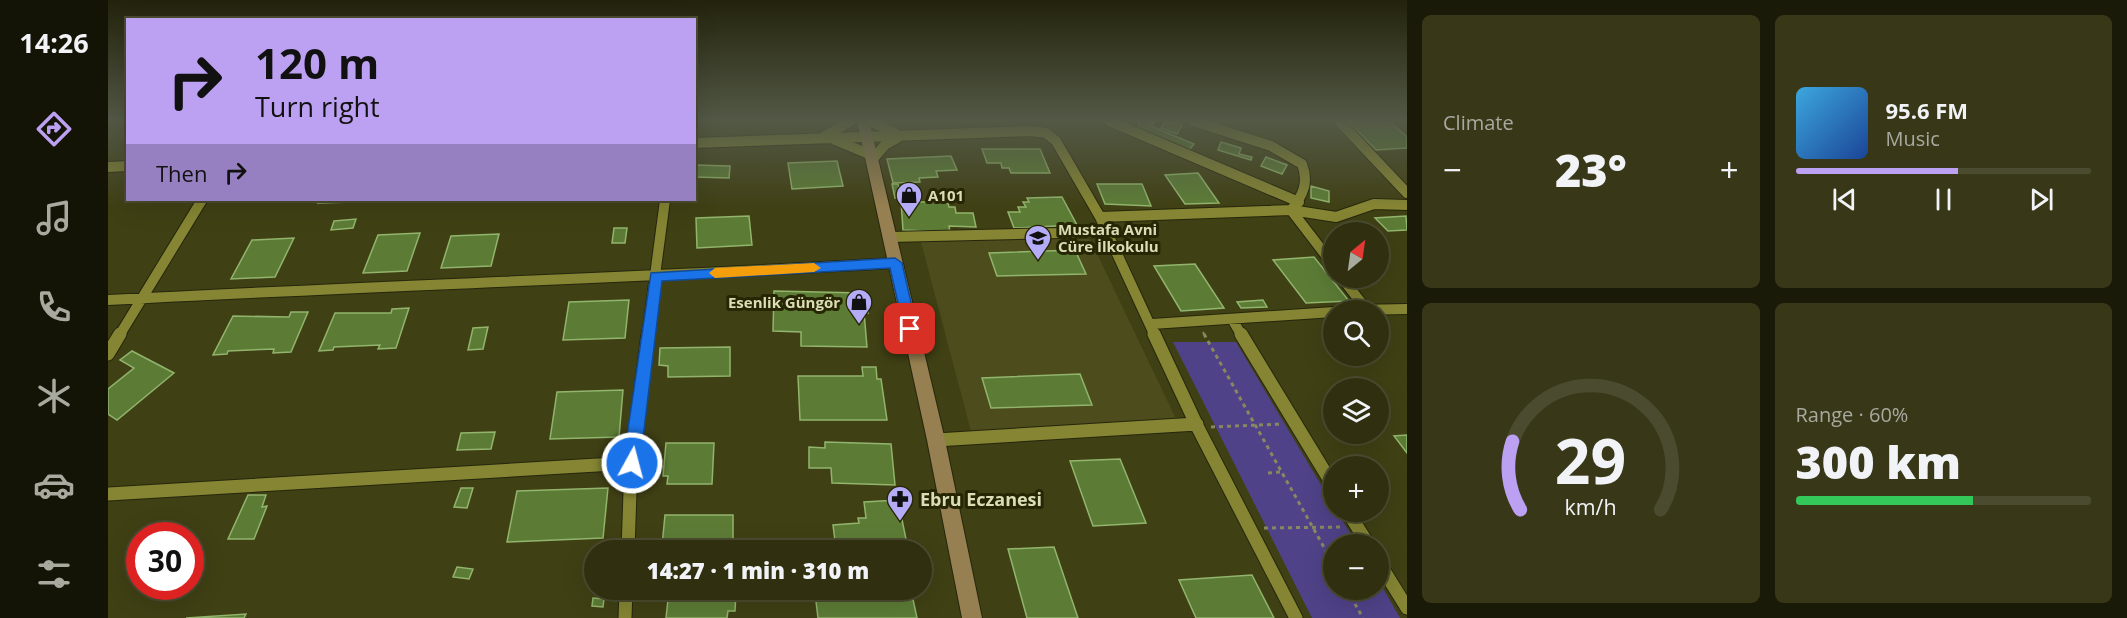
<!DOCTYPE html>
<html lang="en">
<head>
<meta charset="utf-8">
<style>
	:root { --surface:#303010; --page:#383819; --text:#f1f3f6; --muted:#a8a99f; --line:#4b4b30; --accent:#bca0f2 }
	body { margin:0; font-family:"Open Sans",sans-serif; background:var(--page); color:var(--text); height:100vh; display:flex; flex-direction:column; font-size:22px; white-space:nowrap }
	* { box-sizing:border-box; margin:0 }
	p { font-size:20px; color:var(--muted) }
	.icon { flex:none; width:33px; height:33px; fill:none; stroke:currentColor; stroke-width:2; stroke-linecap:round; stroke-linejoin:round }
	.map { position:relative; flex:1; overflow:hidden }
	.sheet { display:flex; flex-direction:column; gap:15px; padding:15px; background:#1a1a09; width:720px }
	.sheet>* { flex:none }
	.guide { position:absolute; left:18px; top:18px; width:570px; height:183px; border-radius:0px; box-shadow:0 6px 24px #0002,0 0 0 2px var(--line); background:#bca0f2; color:#111; overflow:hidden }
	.needle { width:39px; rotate:29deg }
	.buttons { position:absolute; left:1215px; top:222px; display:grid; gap:12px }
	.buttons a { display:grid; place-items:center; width:66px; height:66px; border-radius:50%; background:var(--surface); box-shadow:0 6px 24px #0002,0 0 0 2px var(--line); font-size:30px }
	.speed { position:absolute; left:18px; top:522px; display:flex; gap:12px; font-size:30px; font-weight:700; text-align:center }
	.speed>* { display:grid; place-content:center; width:78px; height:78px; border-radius:50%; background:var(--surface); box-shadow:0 6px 24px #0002,0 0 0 2px var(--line); line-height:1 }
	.speed .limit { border:9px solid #d22; background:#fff; color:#111 }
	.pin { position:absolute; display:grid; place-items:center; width:51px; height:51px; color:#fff; margin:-26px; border-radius:12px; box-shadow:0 3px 9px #0006 }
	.me { position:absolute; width:66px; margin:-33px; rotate:7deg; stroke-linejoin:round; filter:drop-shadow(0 0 4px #0008) }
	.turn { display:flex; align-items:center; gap:21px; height:126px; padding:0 30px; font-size:27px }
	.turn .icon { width:78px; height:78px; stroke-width:2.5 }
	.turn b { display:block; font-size:42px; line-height:51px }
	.then { display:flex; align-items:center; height:57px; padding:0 30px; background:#0003; gap:12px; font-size:22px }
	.big { font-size:45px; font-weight:800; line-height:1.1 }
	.sheet .widget { flex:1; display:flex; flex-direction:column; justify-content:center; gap:9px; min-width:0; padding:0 21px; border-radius:9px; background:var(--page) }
	.sheet .dial { align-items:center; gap:0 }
	.dial svg { height:156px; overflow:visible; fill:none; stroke:var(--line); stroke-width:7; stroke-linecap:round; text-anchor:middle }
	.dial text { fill:var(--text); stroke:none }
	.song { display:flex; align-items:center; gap:18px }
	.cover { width:72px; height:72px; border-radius:9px; background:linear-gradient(135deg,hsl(200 70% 55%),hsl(220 70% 35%)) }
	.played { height:6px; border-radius:3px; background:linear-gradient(90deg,var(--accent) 55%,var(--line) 55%) }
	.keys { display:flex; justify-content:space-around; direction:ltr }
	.heat { display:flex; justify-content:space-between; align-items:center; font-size:33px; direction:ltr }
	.charge { height:9px; border-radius:4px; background:linear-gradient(90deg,#34c759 60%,var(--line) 0) }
	.sheet .tiles { flex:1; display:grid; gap:15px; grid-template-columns:repeat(2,1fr) }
	.trip { position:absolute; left:476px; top:540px; width:348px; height:60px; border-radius:30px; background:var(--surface); box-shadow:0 6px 24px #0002,0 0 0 2px var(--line); font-weight:800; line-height:60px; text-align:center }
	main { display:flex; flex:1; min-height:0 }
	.tabs { display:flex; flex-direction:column; width:108px; justify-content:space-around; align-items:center; background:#131306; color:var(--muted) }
	.tabs .icon { width:42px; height:42px }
	.tabs .active { color:var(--accent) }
	.tabs b { font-size:27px; color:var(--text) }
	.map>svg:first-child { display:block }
	.built { fill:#4c4c1c }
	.green { fill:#4f4288 }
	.building { fill:#5c7c36; stroke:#92b46c; stroke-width:1.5 }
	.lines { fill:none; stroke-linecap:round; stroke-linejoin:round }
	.street-far1-casing { stroke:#26260d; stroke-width:12 }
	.street-casing { stroke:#26260d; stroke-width:15 }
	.secondary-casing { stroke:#26260d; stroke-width:2 }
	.path-far1 { stroke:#87885f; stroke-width:2; stroke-dasharray:3 3; stroke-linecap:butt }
	.path { stroke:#87885f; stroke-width:3; stroke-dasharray:4 4; stroke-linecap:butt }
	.street-far1 { stroke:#858533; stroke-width:10 }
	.street { stroke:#858533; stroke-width:13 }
	.secondary { fill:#967f50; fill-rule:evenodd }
	.route { fill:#1a73e8; stroke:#114b97; stroke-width:1.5 }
	.slow { fill:#f59e0b }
	.labels { text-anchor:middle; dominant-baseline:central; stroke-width:6; stroke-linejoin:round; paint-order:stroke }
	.poi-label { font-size:15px; font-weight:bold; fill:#dbddb6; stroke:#272604; text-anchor:start }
	.near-poi-label { font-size:18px; font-weight:bold; fill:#dbddb6; stroke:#272604; text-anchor:start }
</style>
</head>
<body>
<main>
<nav class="tabs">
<b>14:26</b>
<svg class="icon active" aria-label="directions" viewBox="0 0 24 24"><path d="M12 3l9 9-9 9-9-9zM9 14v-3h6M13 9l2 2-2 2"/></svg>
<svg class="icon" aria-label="music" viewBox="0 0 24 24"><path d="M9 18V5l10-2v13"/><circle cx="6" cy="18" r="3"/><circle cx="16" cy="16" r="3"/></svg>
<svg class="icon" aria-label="phone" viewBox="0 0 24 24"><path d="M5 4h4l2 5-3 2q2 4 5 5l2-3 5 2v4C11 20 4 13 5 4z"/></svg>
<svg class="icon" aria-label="climate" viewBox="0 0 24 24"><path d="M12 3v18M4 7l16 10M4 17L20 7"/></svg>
<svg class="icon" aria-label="car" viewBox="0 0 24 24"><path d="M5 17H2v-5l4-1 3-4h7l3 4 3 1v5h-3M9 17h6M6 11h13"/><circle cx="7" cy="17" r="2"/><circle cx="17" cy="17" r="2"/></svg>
<svg class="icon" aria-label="filters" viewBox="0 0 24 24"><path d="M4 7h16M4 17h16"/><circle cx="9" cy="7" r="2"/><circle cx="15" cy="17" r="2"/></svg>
</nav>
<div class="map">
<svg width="1299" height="618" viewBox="0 0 1299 618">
	<rect width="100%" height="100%" fill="#404015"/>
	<path class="built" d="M981,237L1069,421L863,431L813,242Z"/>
	<path class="green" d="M1065,342H1128L1225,505L1226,512H1229L1249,544H1226V590H1270L1271,581L1292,618H1204Z"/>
	<path class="building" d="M1028,121H1048L1043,126L1086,144L1080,151L1027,129L1032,124Z
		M1058,121L1074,125L1069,134L1053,128Z
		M1240,121H1281L1299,137V148L1268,150Z
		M1113,142L1133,148L1131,154L1144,157L1143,160L1110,150Z
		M874,149H932L942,173H903L901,168H894L893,163H879Z
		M843,156L849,170L828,171L830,177L811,178L812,182L785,183L779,159Z
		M1158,157L1179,165L1174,174L1153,166Z
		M729,161L735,186L684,189L680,163Z
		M586,165L622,166L621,178L586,177Z
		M1090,173L1111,203L1077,204L1057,175Z
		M784,184H790L793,198H787Z
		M989,184H1034L1043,206L997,204Z
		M1203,186L1221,191V202L1203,198Z
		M954,197L969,225L906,228L900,212H912L910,207H918L915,202H921L919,198Z
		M212,200H319L210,203Z
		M793,201L840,203L841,207H847L848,213H865L868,227L841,226L842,232L795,230Z
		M641,216L644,245L589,248L588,218Z
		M1298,216L1299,230L1280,231L1267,218Z
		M248,219L245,228L223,230L226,221Z
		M506,228H519L517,243H504Z
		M312,233L299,271L255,273L270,235Z
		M391,234L383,266L333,268L343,236Z
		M186,238L167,277L123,279L144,240Z
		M967,250L978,274L889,276L881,253Z
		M1206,257L1241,301L1198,303L1165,260Z
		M1087,264L1116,308L1073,311L1046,266Z
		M666,291L753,293L754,298H759L760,313L756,312L759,347L693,346V332L665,331Z
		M521,300L517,338L455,340L461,302Z
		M1155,300L1159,307L1133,308L1129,302Z
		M301,308L288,348L270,349L272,345L226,347L225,350L211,351L227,313H283L284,309Z
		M183,312H200L183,352L165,353L166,349L120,351L119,354L105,355L125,316L181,317Z
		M380,327L375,349L360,350L365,328Z
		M622,347V376L560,377V366L551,365L552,348Z
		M24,351L66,373L9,420L0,414V389L26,368L12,360Z
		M754,367H768L769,379H773L779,420H692L690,376H755Z
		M972,374L984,405L883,408L874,378Z
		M515,390L511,437L442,439L449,392Z
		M387,432L383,449L349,450L353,433Z
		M1299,435V453L1286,436Z
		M717,442L783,444L787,485L724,483L723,468H701V447L717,448Z
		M558,443H606L604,484H559L560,476H555Z
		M1012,459L1038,523L985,526L962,461Z
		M353,488H365L359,508L346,507Z
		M500,488L495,538L399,542L409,491Z
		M140,495H158L154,507L159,506L146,539H120Z
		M790,500L799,544L728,549L725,525L751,523L750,518H758L756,502Z
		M557,515H625V546H554Z
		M946,547L970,618H919L900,549Z
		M349,567L365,569L361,579L345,577Z
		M1144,575L1166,618H1088L1071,580Z
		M561,590L628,592L627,611H620L619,618H558Z
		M751,590H803L809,618H710L707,593Z
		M485,598L496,599L495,607L484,606Z
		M138,614L136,618H78Z"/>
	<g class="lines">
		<g class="street-far1-casing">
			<path id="street-far1" d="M762,121L787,133
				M1001,121L1191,202
				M1085,121L1163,146L1194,164C1201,182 1195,196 1183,210L1226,266
				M1231,121L1299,193
				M715,137L743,121
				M727,140L763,155
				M586,143L923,131L938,133L948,141L992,217L1047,336
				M764,160L777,145L791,137
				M0,167L20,166
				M992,217L1183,210L1228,217L1266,204L1299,205
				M782,237L998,232
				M1234,278L1259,310
				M0,300C262,286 525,278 787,263
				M1247,310L1299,309
				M1124,319L1134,336
				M1044,324L1226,312
				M11,336L94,200
				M539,336L557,200"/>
		</g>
		<g class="street-casing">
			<path id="street" d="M1046,334L1090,428L1188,618
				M1133,334L1226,487
				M0,354L12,334
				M828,440L1089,424
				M0,494L523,463
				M1240,512L1260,544
				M520,550L523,463L540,334
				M1270,561L1299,608
				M517,618L518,590"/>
		</g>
		<g class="secondary-casing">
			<path id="secondary" d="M749,121H761L837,440L874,618H854L819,440Z"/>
		</g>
		<path class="path-far1" d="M1095,332L1097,336"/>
		<path class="path" d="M1096,334L1226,565
			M1103,427L1175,424
			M1160,473L1172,472
			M1156,528L1234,527
			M1239,590L1255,618"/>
		<use href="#street-far1" class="street-far1"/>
		<use href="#street" class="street"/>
		<use href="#secondary" class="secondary"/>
	</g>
	<linearGradient id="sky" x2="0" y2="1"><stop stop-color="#23230c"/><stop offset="0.58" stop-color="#535946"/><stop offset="1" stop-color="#535946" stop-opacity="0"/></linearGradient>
	<rect width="1299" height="207" fill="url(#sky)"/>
	<path class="route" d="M787,258L794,263L809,329L802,335L796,329L782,268L554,281L532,463L529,468L524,470L518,468L515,463L543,273Z"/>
	<path class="slow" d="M706,263L713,268L706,272L607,278L601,273L607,268Z"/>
	<defs>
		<g id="shop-pin" transform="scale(1.35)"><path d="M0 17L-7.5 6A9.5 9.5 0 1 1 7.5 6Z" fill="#b5acf8" stroke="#272604"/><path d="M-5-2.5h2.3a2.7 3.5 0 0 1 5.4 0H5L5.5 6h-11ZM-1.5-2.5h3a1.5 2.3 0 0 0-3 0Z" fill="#111"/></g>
		<g id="school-pin" transform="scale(1.35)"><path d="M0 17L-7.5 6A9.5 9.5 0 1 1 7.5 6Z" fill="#b5acf8" stroke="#272604"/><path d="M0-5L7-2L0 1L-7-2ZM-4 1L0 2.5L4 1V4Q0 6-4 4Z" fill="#111"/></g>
		<g id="pharmacy-pin" transform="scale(1.35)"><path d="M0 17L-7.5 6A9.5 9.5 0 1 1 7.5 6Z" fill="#b5acf8" stroke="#272604"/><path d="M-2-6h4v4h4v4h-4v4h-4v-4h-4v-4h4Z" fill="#111"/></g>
	</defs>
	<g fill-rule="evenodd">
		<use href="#shop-pin" x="801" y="195"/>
		<use href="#school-pin" x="930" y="238"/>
		<use href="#shop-pin" x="751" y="302"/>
		<use href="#pharmacy-pin" x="792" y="499"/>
	</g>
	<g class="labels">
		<g class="poi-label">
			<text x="820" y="195">A101</text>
			<text x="950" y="229">Mustafa Avni<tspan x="950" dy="17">Cüre İlkokulu</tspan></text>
			<text x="732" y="302" text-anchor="end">Esenlik Güngör</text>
		</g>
		<g class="near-poi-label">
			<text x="812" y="499">Ebru Eczanesi</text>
		</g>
	</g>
</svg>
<div class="buttons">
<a><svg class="needle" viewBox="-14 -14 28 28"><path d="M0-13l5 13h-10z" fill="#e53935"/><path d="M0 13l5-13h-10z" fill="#a8a99f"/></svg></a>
<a><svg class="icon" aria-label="search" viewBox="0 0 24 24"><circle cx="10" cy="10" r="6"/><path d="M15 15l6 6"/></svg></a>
<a><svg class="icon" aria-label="layers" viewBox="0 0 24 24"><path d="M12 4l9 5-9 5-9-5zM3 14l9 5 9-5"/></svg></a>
<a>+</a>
<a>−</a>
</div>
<div class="speed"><div class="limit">30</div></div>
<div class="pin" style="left:802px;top:329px;background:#d93025"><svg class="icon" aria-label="arrive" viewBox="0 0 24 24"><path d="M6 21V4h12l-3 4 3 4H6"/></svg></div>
<svg class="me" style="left:524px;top:463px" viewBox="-20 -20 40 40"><circle r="17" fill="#1a73e8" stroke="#fff" stroke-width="3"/><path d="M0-11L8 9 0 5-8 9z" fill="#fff"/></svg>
<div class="trip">14:27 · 1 min · 310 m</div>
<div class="guide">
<div class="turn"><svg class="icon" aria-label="right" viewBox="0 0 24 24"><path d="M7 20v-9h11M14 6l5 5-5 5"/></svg><div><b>120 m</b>Turn right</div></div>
<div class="then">Then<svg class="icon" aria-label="right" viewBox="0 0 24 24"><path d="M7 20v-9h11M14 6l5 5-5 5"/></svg></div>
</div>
</div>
<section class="sheet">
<div class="tiles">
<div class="widget"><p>Climate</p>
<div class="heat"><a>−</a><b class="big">23°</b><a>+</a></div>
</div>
<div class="widget">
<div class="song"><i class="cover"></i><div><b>95.6 FM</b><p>Music</p></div></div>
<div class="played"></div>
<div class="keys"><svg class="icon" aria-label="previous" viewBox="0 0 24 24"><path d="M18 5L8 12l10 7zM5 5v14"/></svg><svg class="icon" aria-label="pause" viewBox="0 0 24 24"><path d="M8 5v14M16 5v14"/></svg><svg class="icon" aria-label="next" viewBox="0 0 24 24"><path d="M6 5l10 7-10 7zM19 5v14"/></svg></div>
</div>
<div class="widget dial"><svg viewBox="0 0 100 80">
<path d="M14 69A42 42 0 1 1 86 69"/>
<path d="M14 69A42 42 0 0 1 10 34" stroke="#bca0f2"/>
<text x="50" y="56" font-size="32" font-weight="700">29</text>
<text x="50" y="72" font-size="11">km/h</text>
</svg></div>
<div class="widget"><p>Range · 60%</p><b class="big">300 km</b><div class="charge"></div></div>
</div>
</section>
</main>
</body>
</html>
